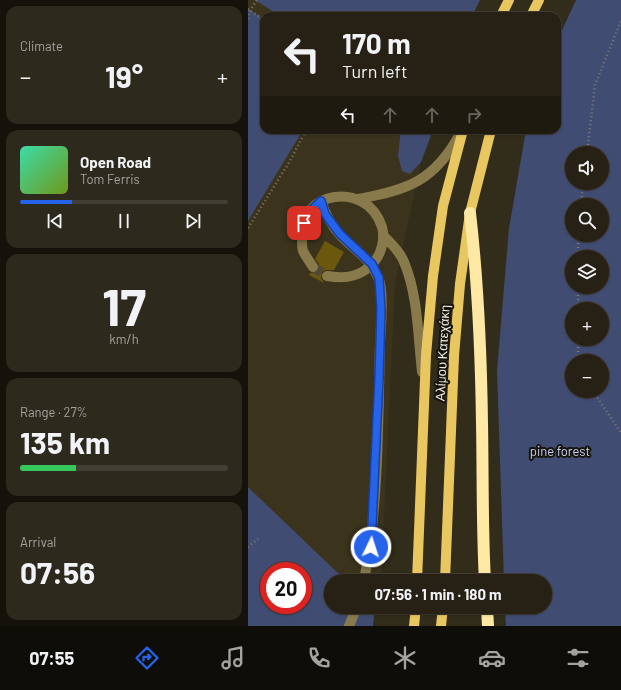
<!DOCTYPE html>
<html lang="en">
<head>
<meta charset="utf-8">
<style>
	:root { --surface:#262114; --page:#2e291d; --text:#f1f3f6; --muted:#a4a3a0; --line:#423e34; --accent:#2563eb }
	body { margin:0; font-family:Barlow,sans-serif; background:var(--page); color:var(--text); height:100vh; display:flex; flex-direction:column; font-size:15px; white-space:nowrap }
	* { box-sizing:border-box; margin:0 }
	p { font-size:13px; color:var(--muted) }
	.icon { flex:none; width:22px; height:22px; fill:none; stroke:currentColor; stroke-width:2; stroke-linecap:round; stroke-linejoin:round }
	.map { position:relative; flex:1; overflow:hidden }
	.drawer { display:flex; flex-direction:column; gap:6px; padding:6px; background:#15120b; width:248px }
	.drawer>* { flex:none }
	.top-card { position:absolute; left:12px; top:12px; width:301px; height:122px; border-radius:12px; box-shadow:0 1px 3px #0004,0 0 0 1px var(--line); background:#262114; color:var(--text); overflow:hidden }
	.buttons { position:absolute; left:317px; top:146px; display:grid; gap:8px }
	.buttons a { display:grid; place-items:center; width:44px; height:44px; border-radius:50%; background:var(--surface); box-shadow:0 1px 3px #0004,0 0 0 1px var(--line); font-size:20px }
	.speed { position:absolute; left:12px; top:562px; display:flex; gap:8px; font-size:20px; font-weight:700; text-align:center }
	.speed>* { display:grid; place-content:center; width:52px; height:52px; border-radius:50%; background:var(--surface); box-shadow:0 1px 3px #0004,0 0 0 1px var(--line); line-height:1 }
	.speed .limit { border:6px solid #d22; background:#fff; color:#111 }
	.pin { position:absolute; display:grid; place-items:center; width:34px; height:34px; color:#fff; margin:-17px; border-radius:8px; box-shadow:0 2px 6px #0006 }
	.me { position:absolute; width:44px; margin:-22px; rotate:4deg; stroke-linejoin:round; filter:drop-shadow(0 0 3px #0008) }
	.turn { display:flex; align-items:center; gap:14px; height:84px; padding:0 16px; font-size:18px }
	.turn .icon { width:52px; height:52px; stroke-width:2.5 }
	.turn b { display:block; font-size:28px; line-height:34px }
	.lanes { display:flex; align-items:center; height:38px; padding:0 16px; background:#0003; justify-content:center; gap:20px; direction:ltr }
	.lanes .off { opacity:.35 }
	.big { font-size:30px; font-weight:700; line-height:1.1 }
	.drawer .tile { flex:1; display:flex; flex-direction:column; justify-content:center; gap:6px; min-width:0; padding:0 14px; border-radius:12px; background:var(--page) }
	.drawer .dial { align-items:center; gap:0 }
	.dial b { font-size:52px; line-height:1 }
	.song { display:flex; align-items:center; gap:12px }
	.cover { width:48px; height:48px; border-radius:6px; background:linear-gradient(135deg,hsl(160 70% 55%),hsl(80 70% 35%)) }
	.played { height:4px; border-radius:2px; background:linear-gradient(90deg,var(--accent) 25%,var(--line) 25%) }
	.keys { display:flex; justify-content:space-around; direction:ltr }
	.heat { display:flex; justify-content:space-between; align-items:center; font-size:22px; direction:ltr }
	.charge { height:6px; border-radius:3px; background:linear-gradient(90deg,#34c759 27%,var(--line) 0) }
	.trip { position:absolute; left:76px; top:574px; width:228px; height:40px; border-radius:20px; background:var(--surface); box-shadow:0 1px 3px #0004,0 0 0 1px var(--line); font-weight:700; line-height:40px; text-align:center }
	.menu { display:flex; height:64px; justify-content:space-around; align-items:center; background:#0f0d08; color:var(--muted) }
	.menu .icon { width:28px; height:28px }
	.menu .selected { color:var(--accent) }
	.menu b { font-size:18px; color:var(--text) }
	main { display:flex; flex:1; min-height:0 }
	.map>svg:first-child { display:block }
	.built { fill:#3b331b }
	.green { fill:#414c72; fill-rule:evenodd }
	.building { fill:#6c570f }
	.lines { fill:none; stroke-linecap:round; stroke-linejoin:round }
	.minor-tunnel { stroke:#4e4939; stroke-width:10; stroke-dasharray:10 5; stroke-linecap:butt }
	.path { stroke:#7f7a6c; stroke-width:2.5; stroke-dasharray:1 3; stroke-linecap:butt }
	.minor { stroke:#897a4c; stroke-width:10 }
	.major { stroke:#e8c761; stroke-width:10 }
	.highway { stroke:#ffe8a4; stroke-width:12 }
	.route-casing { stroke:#184099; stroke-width:10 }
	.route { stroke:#2563eb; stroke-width:7 }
	.labels { text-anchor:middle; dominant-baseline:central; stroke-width:4; stroke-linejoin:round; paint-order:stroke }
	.street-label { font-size:13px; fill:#efebe1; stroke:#17150d }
	.park-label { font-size:13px; fill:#c5d0f1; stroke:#17150d }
</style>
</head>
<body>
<main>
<section class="drawer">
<div class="tile"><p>Climate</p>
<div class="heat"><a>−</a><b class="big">19°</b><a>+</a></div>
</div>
<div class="tile">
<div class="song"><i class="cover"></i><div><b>Open Road</b><p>Tom Ferris</p></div></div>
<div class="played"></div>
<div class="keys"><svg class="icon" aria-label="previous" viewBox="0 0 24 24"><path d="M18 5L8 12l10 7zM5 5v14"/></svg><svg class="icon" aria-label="pause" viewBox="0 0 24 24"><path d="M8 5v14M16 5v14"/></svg><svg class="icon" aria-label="next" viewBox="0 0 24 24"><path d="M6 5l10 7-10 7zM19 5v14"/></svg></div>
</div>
<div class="tile dial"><b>17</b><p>km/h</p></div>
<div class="tile"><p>Range · 27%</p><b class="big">135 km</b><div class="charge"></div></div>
<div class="tile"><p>Arrival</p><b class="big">07:56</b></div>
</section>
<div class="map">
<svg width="373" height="626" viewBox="0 0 373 626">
	<rect width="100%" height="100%" fill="#322c1b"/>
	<path class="built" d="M0,0H232L224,16H16V130H185L173,162L147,284L133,581H107L90,573L0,487Z"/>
	<path class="green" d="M7,0H232L224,16H32Z
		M328,0H373V626H258L257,607H297V581H256L249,371L261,228L278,130H309V41ZM324,153H354V183H324ZM324,205H354V235H324ZM324,257H354V287H324ZM324,309H354V339H324ZM324,361H354V391H324Z
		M0,9L16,19V130H55L0,221Z
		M153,130H185L173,162L162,174L154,171L150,156Z
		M0,487L90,573L107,581H83V607H127L125,626H0ZM21,571H55V605H21Z"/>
	<path class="building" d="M77,241L96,252L86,270H77L74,272L73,278L76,283L61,275L62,273H68L71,270V264L67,259Z"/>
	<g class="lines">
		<path class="minor-tunnel" d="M65,267L79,276"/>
		<path class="path" d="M0,9L16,20
			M0,19L2,10L9,0
			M339,153L347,85L373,21
			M333,205L335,183
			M0,228L42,161L58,130
			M330,235V257
			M330,287V309
			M330,339V361
			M345,391L373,433
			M0,547L10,539"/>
		<path class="minor" d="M110,199C161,190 187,180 212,134
			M73,201C77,213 83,225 92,235C105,249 122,258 130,277C136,289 133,327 132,343C130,421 131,504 116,581
			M135,235C142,243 152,251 156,262C170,295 170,336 174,372
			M65,267C62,262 58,257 55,251C54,248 54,243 54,239C48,191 119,179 134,227C137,238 134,253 126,262C113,277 98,279 79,276
			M101,626L109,607"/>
		<path class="major" d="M253,16L261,0
			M283,16L291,0
			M169,581L178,355L185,276L195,206L215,130
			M197,581L206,356L212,284L222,213L243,130
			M166,626L168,607
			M193,626L195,607"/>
		<path class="highway" d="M222,213C230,282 233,353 234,423C235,475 234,528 237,581
			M239,607L240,626"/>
	</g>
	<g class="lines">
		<g class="route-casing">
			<path id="route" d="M56,223L59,214L73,201L77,214L92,234L124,264L131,278L133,309L131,378L123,547"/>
		</g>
		<use href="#route" class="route"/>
	</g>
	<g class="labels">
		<g class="street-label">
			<text transform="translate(194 353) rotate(-87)">Αλίμου Κατεχάκη</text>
		</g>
		<g class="park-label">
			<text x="312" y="451">pine forest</text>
		</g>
	</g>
</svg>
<div class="buttons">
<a><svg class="icon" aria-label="sound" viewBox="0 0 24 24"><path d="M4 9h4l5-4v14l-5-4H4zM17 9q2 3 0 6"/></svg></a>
<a><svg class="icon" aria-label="search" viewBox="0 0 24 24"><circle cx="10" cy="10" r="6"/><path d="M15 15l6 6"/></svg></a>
<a><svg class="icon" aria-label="layers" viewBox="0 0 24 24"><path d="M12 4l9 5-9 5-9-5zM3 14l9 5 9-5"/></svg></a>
<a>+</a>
<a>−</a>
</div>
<div class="speed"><div class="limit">20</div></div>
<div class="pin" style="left:56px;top:223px;background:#d93025"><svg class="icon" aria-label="arrive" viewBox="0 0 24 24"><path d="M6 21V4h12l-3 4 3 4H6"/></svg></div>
<svg class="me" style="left:123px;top:547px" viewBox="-20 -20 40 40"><circle r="17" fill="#2563eb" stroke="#fff" stroke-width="3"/><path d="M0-11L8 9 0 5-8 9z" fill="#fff"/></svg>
<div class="trip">07:56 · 1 min · 180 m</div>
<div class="top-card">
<div class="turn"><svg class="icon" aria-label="left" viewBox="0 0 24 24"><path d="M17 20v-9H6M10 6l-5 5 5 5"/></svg><div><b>170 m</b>Turn left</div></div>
<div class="lanes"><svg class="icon" aria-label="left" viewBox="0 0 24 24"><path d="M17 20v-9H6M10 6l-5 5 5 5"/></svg><svg class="icon off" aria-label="ahead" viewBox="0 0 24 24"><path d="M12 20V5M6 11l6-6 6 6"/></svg><svg class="icon off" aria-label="ahead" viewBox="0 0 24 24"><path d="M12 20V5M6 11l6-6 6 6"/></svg><svg class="icon off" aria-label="right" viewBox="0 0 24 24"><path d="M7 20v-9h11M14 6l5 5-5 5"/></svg></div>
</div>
</div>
</main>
<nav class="menu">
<b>07:55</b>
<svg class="icon selected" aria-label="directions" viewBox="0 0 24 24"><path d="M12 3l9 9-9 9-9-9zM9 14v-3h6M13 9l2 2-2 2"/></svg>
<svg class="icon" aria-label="music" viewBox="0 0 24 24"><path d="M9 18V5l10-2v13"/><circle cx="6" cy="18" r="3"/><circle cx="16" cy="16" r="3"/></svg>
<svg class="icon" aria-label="phone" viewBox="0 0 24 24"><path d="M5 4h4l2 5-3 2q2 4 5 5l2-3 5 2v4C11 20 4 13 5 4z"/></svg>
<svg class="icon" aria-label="climate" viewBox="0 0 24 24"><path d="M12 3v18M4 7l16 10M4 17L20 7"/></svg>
<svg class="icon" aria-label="car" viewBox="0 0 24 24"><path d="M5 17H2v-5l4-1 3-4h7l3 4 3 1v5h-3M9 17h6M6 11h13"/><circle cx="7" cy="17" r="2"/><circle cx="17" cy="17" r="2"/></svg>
<svg class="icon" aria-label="filters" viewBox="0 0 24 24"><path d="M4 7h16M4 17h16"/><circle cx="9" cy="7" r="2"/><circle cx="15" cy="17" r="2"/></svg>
</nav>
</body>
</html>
